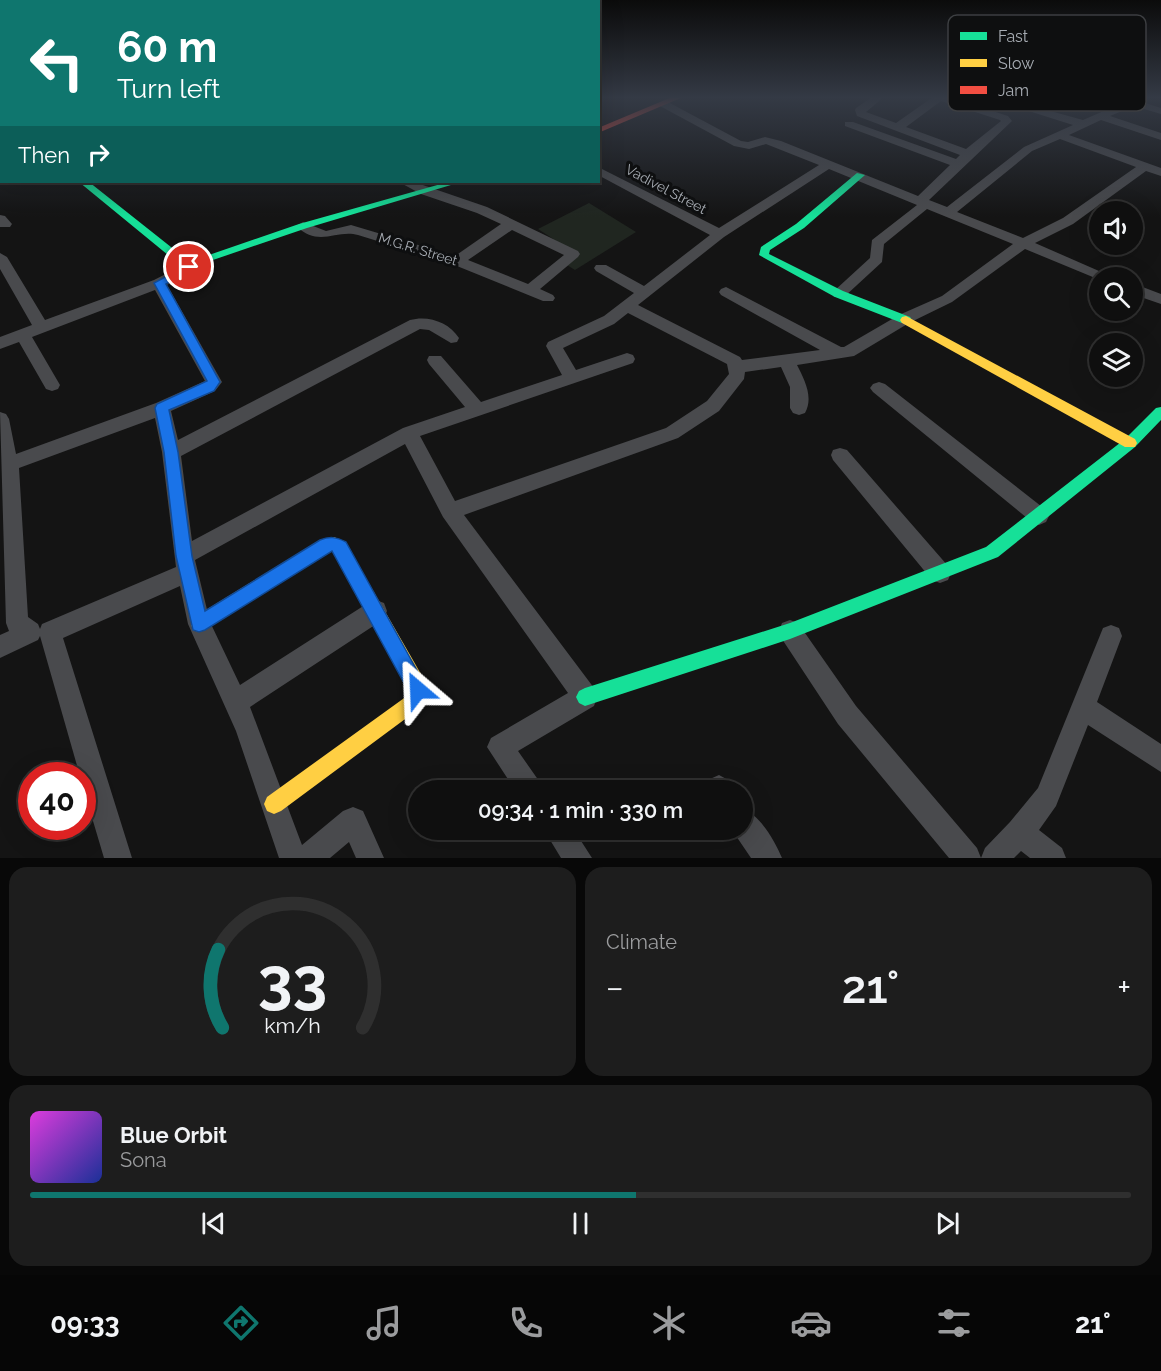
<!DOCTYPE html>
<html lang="en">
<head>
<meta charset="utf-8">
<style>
	:root { --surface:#0f0f0f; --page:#1d1d1d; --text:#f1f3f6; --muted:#9b9c9e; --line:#2f2f2f; --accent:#0f766e }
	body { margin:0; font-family:Raleway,sans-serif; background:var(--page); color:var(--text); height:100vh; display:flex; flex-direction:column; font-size:22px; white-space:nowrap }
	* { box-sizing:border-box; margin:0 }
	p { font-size:20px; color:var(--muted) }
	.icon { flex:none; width:33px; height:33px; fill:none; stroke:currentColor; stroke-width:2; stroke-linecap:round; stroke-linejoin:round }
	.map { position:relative; height:858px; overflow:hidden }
	.sheet { display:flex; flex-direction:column; gap:9px; padding:9px; background:#080808; flex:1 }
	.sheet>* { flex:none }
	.guide { position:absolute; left:0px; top:0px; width:600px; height:183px; box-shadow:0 6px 24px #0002,0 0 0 2px var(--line); background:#0f766e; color:#fff; overflow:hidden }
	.tools { position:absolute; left:1089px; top:201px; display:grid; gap:12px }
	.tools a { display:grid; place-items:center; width:54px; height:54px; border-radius:50%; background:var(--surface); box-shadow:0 6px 24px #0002,0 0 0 2px var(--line); font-size:30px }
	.speed { position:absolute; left:18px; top:762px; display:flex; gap:12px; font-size:30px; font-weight:700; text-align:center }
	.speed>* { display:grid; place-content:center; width:78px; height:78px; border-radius:50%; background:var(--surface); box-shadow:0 6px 24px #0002,0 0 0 2px var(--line); line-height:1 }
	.speed .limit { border:9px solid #d22; background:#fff; color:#111 }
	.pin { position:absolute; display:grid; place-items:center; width:51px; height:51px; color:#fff; margin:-26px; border:3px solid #fff; border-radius:50%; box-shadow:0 2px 6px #0007 }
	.me { position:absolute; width:66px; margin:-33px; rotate:334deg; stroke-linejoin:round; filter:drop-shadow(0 0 4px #0008) }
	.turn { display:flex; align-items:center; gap:21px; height:126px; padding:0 18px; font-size:27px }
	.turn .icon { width:78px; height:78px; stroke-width:2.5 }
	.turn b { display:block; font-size:42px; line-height:51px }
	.then { display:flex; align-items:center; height:57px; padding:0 18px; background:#0003; gap:12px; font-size:22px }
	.big { font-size:45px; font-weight:600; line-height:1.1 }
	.sheet .card { flex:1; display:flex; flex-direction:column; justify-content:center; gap:9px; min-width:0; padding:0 21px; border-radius:18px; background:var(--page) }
	.sheet .dial { align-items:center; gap:0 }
	.dial svg { height:156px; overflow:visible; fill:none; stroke:var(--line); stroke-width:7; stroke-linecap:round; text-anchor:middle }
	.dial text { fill:var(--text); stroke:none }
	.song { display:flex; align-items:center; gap:18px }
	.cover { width:72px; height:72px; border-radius:9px; background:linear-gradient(135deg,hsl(300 70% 55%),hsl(230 70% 35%)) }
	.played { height:6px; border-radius:3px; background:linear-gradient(90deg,var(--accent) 55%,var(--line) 55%) }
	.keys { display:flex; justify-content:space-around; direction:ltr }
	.heat { display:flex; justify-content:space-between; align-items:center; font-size:33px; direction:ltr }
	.sheet .tiles { flex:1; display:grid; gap:9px; grid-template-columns:1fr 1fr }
	.card:last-child { grid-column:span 2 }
	.trip { position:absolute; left:408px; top:780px; width:345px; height:60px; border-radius:30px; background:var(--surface); box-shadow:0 6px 24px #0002,0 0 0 2px var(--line); font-weight:600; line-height:60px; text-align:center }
	.tabs { display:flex; height:96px; justify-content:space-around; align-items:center; background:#060606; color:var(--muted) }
	.tabs .icon { width:42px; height:42px }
	.tabs .current { color:var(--accent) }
	.tabs b { font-size:27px; color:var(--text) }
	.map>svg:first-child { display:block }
	.green { fill:#202620 }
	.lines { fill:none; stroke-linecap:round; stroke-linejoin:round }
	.street { fill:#494a4d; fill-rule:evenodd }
	.fast { fill:#16e098; fill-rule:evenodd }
	.slow { fill:#ffcf43; fill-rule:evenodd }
	.jam { fill:#f24e42; fill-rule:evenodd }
	.route { fill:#1a73e8; stroke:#114b97; stroke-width:1.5 }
	.labels { text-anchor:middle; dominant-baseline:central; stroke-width:6; stroke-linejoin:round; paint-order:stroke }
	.far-street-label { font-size:14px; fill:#a7acb3; stroke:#0e0f10 }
	.key { fill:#0e0f10; stroke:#3c3e41; stroke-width:1.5 }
	.key-label { font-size:16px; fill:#a7acb3 }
</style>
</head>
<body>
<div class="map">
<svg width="1161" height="858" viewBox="0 0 1161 858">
	<rect width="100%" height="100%" fill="#141414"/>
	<path class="green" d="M589,203L636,232L575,270L567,265L578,255L538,229Z"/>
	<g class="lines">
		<path class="street" d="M872,97H884L866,112L896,123L933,97H949L1008,116L1012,121L929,200L947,207L1024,147L1073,125L984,97H1000L1083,120L1136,97H1149L1142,102L1161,108V114L1134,106L1110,116L1161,133V140L1101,120L1069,135L1161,168V176L1146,171L1073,224L1035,243L1115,278H1100V280L1025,249L952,302L909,323L854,356L797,365C804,379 814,397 805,413L799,415L793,413L790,408V387L781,367L745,372L744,379L719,411L678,438L464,515L594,688L597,697L594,706L518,751L539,781L543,790H515L487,747L491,738L568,693L443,517L405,444L195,560L210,622L240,685L368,603L376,600L384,603L387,611L384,619L250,707L302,845L343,811L353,807L363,811L384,858H356L349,842L330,858H279L236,731L188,624L180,586L63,638L132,858H104L82,784V776H80L40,636L38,640L0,658V635L9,631L6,623L0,412L6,414L9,419L16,454L156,403L205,381L155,290L32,337L60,385L58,389L52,391L46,389L19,342L0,349V337L32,325L0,269V253L7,257L45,320L154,280L199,257H209L211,260L209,263L167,285L222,382L215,391L171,411L178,440L410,320C428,315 449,322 459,338L457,342L451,343L429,330L420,329L181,456L192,541L403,428L465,407L429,364L427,360L429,356H441L481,402L562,375L546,346L548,342L604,316L634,293L596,271L594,268L596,265H606L644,286L710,235L598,175V167L719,228L819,165L766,144L749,149L734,146L660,106V102H668L741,141L748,142L765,137L781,141L918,196L950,165L845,126V122H853L956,159L960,155L857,116L855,110L856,108ZM941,101L1000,120L1001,121L966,149L906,127ZM1060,139L1136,167L1063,218L1023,238L957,212L1032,151ZM829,169L917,205L872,240L870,258L834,291L832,294L834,297H844L882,262L884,244L927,209L1013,244L942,296L899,315L844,347H841L726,287L721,289L719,292L721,295L820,350L742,360L740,357L638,305L724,237ZM628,313L727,364L729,374L707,401L666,428L455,501L420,436L633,363L635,359L633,355L627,353L576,370L563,348L614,324ZM155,418L162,452L176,567L42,624L40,629L38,624L28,617L19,468Z
			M0,113H2V120H0Z
			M399,182H414L487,207L578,251L580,254L578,257L540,289L553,295L555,298L553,301H543L452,264L358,235C336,229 319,248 296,226L303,222L326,231L351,225L455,256L501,224L477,213L421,194ZM512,230L564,255L528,284L468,260Z
			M0,215L5,216L12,224L10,227H0Z
			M1132,283L1161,294V304L1132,294Z
			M879,382L885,384L1046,510L1049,516L1046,522L1039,525L1032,522L873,392L870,388L873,384Z
			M840,448L847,450L948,566L951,573L948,580L940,583L932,580L833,460L831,455L833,450Z
			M790,620L798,623L856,706L977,848L981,858H949L838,724L782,639L779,631L782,623Z
			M1111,625L1119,628L1122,636L1097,702L1161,744V772L1088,725L1056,806L1039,830L1062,848L1066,858H1030L1021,851L1014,858H981L985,848L1010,822L1038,788L1103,628Z
			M719,775L730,781L734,790H707L710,779Z
			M742,808C760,815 775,841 782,858H751L732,830H742Z
			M544,830H574L592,858H561Z"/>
		<path class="fast" d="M857,173L865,175L804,228L770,250L769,254L843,291L910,317L912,320L910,323H902L835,297L759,255L761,247L796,224Z
			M79,182H89L176,251L189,256H206L299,224L448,182H461L307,228L207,262H188L168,255Z
			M1161,407V420L1135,447L998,557L790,639L585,706L579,703L576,697L579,691L585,688L790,623L986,547L1125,439L1156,408Z"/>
		<path class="slow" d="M906,316L1135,439L1137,443L1135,447H1125L902,323L900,320L902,317Z
			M334,537L345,542L421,674L427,690L420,708L281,811L274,814L267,811L264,804L267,797L407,696L409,690L407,683L333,551L328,552L205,630L199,632L193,630L191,624L193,618L320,540Z"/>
		<path class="jam" d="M672,97H683L598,133V128Z
			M0,154H2V160H0Z"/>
	</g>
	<linearGradient id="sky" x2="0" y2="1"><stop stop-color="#0b0b0b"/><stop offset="0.45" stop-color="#343a45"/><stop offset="1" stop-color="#343a45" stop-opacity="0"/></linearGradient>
	<rect width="1161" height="217" fill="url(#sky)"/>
	<path class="route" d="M189,264L193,265V270L166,284L220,382L214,391L169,410L178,452L192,556L205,611L320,540C330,536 336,537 346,542L424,683L427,690L424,696L418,699L411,696L332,551L205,630L199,632L193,630L176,556L164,452L155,408L157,404L207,381L154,283Z"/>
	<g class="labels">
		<g class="far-street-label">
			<text transform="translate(666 189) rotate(28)">Vadivel Street</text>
			<text transform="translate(418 249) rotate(17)">M.G.R. Street</text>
		</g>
	</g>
	<rect x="948" y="15" width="198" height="96" rx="9" class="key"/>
	<rect x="960" y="32" width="27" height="8" fill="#16e098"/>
	<rect x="960" y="59" width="27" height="8" fill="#ffcf43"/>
	<rect x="960" y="86" width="27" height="8" fill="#f24e42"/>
	<g class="key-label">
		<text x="998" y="42">Fast</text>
		<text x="998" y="69">Slow</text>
		<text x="998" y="96">Jam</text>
	</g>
</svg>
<div class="tools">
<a><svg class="icon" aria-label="sound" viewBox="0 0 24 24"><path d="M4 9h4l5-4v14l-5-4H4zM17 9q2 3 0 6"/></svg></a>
<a><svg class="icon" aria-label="search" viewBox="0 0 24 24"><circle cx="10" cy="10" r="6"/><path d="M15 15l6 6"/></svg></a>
<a><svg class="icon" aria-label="layers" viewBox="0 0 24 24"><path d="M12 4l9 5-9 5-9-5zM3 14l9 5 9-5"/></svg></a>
</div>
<div class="speed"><div class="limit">40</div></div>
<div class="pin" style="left:189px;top:267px;background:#d93025"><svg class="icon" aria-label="arrive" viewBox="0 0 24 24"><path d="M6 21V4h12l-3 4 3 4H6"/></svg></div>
<svg class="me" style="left:418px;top:690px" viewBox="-20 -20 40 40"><path d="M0-17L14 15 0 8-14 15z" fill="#1a73e8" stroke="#fff" stroke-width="4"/></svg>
<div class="trip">09:34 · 1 min · 330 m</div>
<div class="guide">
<div class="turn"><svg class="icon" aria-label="left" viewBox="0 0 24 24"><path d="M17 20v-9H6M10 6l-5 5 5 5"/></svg><div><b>60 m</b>Turn left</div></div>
<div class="then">Then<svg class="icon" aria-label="right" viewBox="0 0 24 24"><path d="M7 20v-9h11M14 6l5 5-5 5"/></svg></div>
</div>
</div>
<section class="sheet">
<div class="tiles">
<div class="card dial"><svg viewBox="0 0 100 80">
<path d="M14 69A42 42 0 1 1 86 69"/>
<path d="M14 69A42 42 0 0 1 12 29" stroke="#0f766e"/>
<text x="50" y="56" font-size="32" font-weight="700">33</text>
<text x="50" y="72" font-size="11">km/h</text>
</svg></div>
<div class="card"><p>Climate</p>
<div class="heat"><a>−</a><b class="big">21°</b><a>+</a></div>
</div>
<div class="card">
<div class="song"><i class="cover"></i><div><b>Blue Orbit</b><p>Sona</p></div></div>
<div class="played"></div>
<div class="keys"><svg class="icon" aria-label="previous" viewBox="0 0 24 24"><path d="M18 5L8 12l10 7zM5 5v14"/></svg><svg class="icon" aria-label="pause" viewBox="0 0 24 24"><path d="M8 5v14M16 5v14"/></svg><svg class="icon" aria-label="next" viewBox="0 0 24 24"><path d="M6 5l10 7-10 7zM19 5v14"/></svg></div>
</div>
</div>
</section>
<nav class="tabs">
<b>09:33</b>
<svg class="icon current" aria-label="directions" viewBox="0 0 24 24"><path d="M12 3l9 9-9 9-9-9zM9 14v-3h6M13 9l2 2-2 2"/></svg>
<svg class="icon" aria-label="music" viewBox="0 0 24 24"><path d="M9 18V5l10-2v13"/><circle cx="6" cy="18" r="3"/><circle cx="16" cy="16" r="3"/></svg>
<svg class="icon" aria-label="phone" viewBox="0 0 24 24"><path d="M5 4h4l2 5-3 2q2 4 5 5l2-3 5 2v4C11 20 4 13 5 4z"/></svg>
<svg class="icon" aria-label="climate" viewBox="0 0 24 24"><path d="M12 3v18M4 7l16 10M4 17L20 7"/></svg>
<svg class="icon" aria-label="car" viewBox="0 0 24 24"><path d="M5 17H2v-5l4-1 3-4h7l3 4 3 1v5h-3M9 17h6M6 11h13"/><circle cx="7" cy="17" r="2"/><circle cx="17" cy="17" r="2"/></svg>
<svg class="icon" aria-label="filters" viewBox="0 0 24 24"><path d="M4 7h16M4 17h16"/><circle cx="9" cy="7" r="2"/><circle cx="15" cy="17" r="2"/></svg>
<b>21°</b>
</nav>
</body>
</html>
